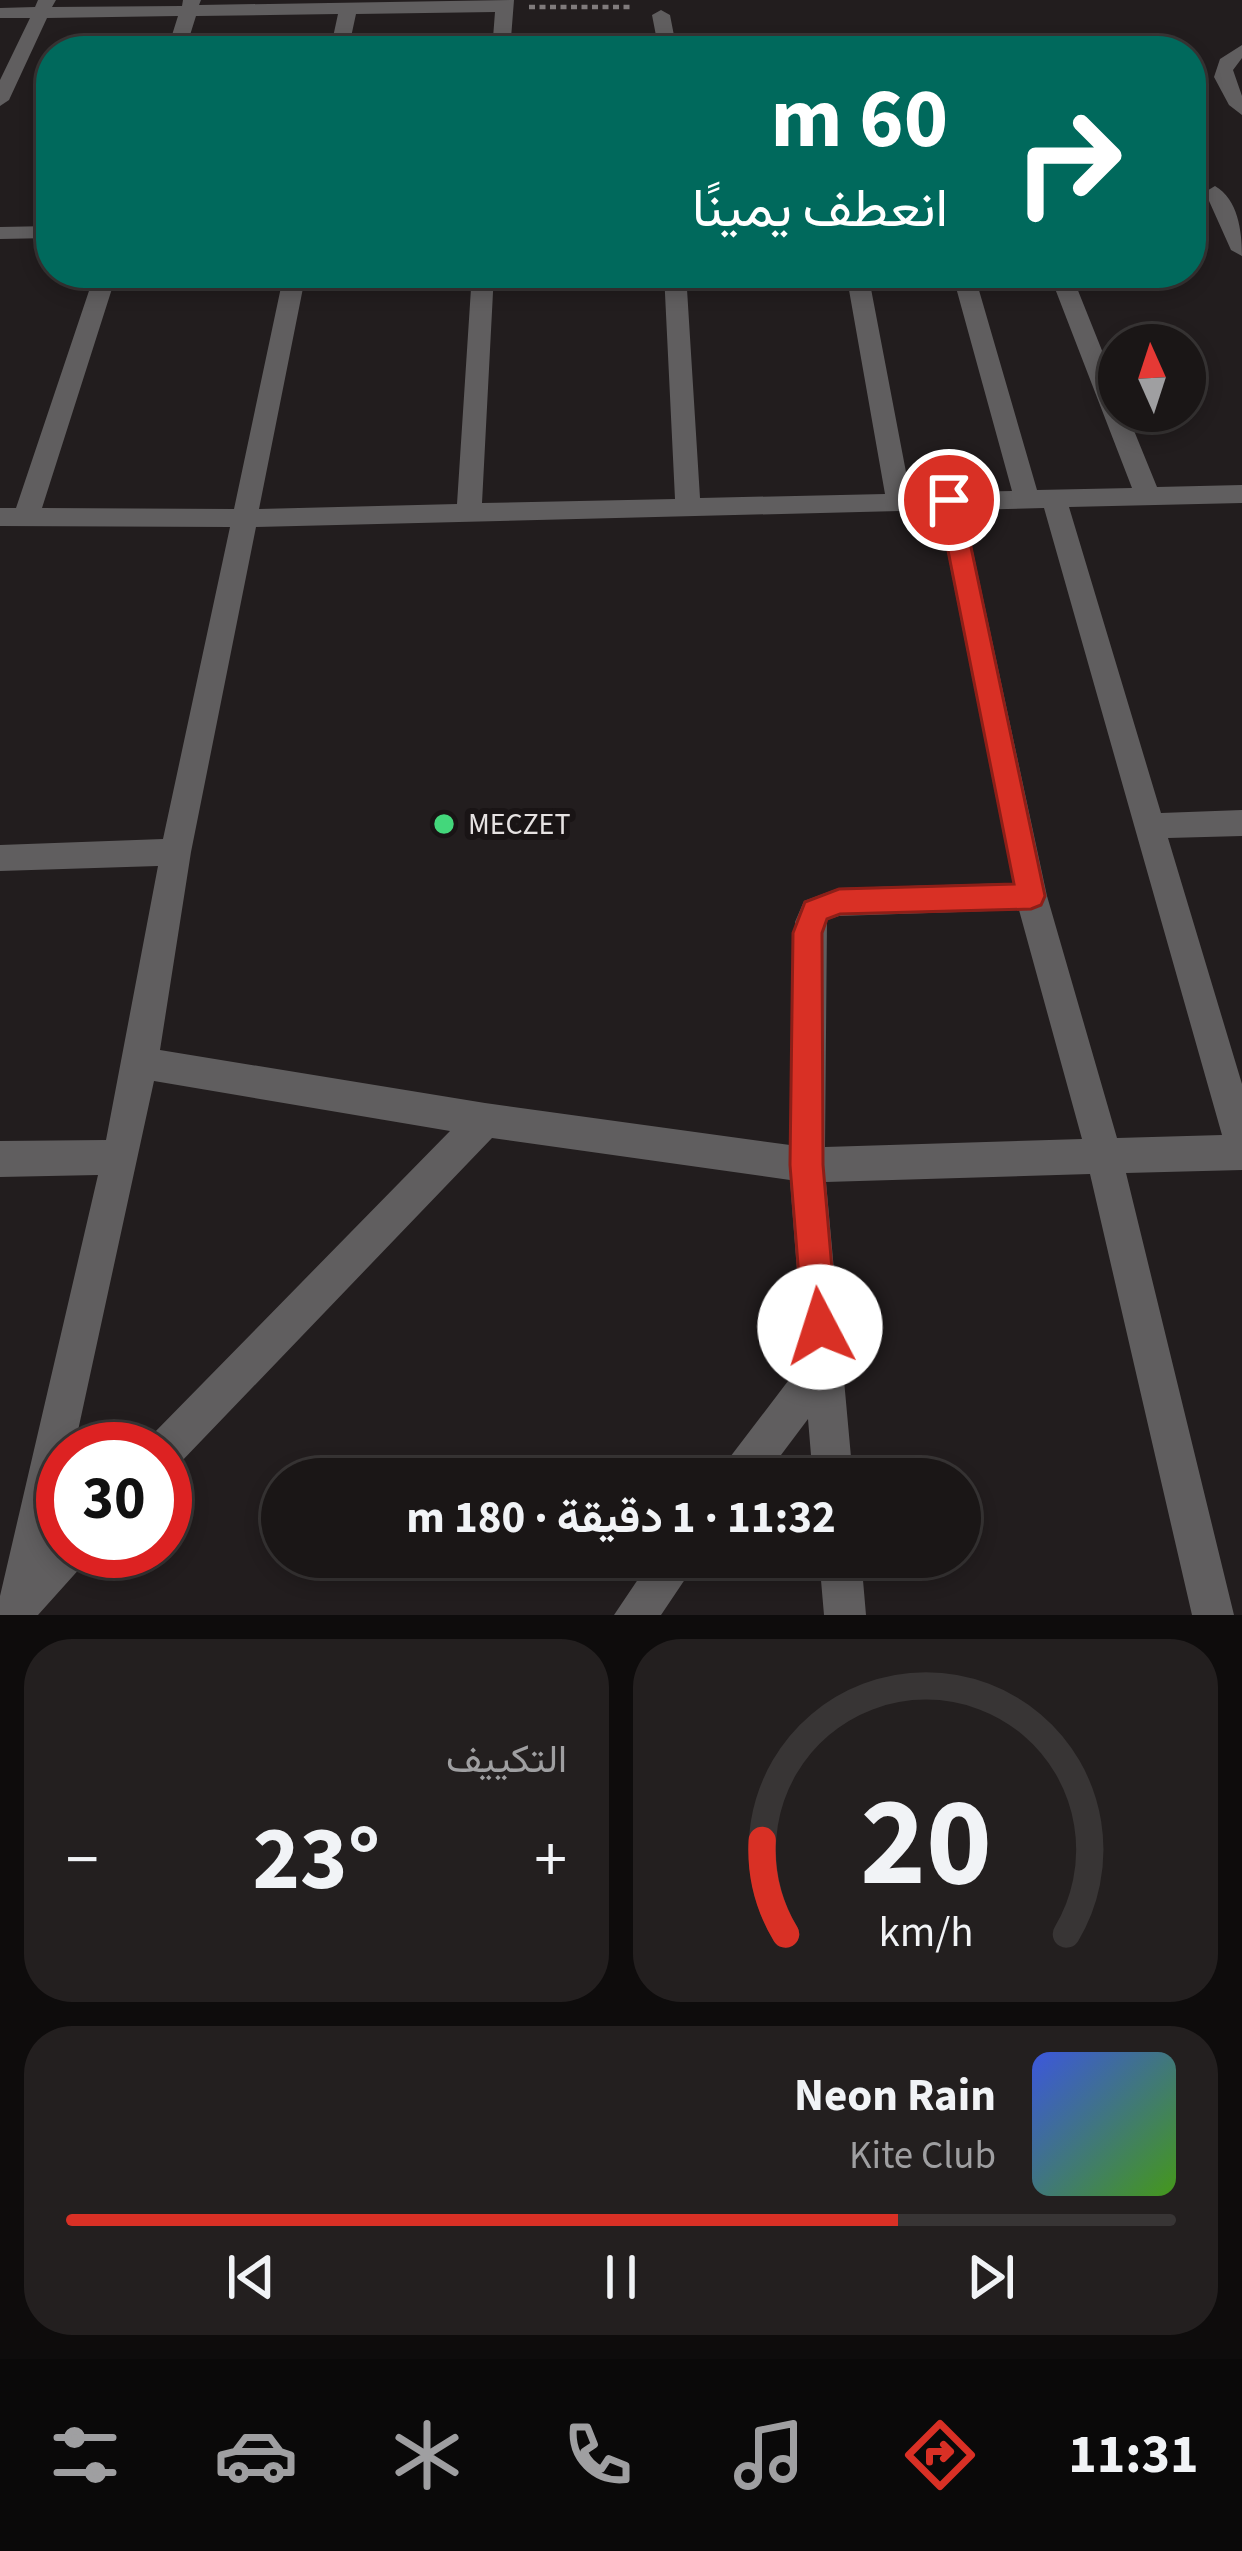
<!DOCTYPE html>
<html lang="ar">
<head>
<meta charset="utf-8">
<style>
	:root { --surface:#1a1616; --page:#231f1f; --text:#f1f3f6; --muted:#9f9fa1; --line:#383535; --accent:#d93025 }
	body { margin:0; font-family:"Source Sans 3",Vazirmatn,sans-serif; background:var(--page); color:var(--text); direction:rtl; height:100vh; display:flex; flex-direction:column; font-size:45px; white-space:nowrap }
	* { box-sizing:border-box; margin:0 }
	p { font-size:39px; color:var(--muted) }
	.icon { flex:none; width:66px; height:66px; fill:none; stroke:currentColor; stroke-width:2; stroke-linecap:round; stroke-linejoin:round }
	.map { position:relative; height:1615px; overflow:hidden; direction:ltr }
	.sheet { display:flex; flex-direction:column; gap:24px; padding:24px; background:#0e0c0c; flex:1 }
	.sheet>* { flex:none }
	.guide { position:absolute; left:36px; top:36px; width:1170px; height:252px; border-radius:48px; box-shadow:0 6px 18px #0003,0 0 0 3px var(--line); direction:rtl; background:#00695c; color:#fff; overflow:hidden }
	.needle { width:78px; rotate:357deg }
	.controls { position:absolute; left:1098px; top:324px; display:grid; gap:24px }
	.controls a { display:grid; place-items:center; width:108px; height:108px; border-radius:50%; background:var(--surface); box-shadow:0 6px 18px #0003,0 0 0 3px var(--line); font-size:60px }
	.speed { position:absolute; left:36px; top:1422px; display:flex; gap:24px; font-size:60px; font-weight:700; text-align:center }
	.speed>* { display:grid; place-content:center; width:156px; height:156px; border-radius:50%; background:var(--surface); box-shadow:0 6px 18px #0003,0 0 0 3px var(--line); line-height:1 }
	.speed .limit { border:18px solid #d22; background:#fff; color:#111 }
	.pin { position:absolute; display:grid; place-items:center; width:102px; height:102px; color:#fff; margin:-51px; border:6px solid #fff; border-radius:50%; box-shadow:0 3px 12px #0007 }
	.me { position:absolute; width:132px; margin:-66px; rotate:355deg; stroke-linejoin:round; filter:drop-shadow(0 0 9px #0008) }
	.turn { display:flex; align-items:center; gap:42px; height:252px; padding:0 60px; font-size:54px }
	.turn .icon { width:156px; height:156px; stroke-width:2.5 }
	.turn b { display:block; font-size:84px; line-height:102px }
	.big { font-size:90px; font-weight:700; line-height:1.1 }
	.sheet .card { flex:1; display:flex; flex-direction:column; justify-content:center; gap:18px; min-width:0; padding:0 42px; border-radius:48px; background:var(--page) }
	.sheet .dial { align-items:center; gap:0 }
	.dial svg { height:312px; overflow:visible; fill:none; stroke:var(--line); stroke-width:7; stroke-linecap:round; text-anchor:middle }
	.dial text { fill:var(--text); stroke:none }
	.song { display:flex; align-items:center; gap:36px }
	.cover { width:144px; height:144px; border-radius:18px; background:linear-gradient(135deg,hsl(230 70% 55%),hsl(100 70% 35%)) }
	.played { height:12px; border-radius:6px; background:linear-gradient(90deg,var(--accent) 75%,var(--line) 75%) }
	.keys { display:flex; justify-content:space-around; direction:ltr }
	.heat { display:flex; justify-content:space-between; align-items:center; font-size:66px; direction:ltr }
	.sheet .tiles { flex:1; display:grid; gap:24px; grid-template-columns:1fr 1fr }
	.card:last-child { grid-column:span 2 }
	.trip { position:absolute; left:261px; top:1458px; width:720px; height:120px; border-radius:60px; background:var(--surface); box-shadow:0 6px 18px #0003,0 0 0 3px var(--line); font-weight:700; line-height:120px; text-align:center; direction:rtl }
	.dock { display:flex; height:192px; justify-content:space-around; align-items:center; background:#0a0909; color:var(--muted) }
	.dock .icon { width:84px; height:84px }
	.dock .on { color:var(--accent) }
	.dock b { font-size:54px; color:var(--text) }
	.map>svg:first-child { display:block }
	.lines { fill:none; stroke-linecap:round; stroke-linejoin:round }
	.path { stroke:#807b7c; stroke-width:4.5; stroke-dasharray:6 4.5; stroke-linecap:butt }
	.street { fill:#605e5f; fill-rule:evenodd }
	.route { fill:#d93025; stroke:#8d1f18; stroke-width:3 }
	.poi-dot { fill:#43d77b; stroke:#191415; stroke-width:4.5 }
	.labels { text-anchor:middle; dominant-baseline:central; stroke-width:12; stroke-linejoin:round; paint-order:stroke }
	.poi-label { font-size:30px; fill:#e6e2e2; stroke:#191415; text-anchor:start }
</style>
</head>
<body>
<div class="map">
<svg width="1242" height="1615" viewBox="0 0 1242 1615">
	<rect width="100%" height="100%" fill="#221d1e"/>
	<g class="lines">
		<path class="path" d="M529,7H634"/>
		<path class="street" d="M38,0H56L52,7L182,6L183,0H201L199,5L514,0L510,51H492L495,12L356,14L348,51H330L338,14L196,16L185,51H167L178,16L47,18L9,100L0,106V80L30,18H0V8L35,7Z
			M661,10L670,15L677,51H659L652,15Z
			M1242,45V58L1233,70L1242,96V115L1229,105L1214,77L1220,59Z
			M1215,186C1238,199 1242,231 1242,256L1231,250L1205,192Z
			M51,226V238L0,239V227Z
			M95,273H117L42,508L234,509L284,273H306L259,509L457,504L472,273H494L482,503L675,499L664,273H686L700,498L885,494L846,273H868L910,493L1012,491L952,273H974L1037,490L1132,488L1049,273H1071L1119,393V411H1126L1157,487L1242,485V503L1069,507L1161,813L1242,810V836L1168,838L1242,1084V1170L1126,1173L1234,1615H1192L1090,1174L826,1182L853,1479H813L808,1419L763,1479H718L724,1465L804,1360L790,1180L492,1138L179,1464L165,1470V1449H145L151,1436L450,1131L154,1081L74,1449H63V1501L56,1535L63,1532V1551H88L82,1566L38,1615H0V1596L98,1175L0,1177V1141L106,1140L158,866L0,871V845L163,839L230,527L0,526V508H16ZM1044,508L1222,1135L1117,1138L1047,896L964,510ZM939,510L1013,883L839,888L804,901L795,922L790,1145L485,1103L160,1050L191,852L256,527ZM1019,910L1082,1139L825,1147L827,920L839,916Z
			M653,1557H700L661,1615H614Z
			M819,1557H861L866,1615H824Z"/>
	</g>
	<path class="route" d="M949,491L961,500L1045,896L1041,905L1031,909L840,914L827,919L822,933L823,1165L837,1327L832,1339L820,1344L808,1339L803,1327L790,1165L793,933L805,902L839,889L1014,884L938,500Z"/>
	<circle class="poi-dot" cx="444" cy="824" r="12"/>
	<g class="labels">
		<g class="poi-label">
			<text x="468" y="824">MECZET</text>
		</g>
	</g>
</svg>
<div class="controls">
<a><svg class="needle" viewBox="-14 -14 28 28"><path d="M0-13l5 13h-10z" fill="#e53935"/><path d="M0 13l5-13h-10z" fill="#9f9fa1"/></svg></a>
</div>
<div class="speed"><div class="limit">30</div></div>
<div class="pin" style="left:949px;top:500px;background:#d93025"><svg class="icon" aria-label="arrive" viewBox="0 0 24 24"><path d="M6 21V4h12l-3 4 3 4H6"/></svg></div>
<svg class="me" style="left:820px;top:1327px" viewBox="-20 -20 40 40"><circle r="19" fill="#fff"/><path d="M0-13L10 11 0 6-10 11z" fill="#d93025"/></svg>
<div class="trip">11:32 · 1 دقيقة · 180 m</div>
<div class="guide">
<div class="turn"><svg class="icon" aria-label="right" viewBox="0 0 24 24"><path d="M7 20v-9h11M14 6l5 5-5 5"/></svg><div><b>60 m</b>انعطف يمينًا</div></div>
</div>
</div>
<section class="sheet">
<div class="tiles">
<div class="card dial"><svg viewBox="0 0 100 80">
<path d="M14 69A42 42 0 1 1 86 69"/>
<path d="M14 69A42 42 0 0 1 8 45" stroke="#d93025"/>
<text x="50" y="56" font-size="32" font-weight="700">20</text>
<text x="50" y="72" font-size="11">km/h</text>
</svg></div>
<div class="card"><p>التكييف</p>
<div class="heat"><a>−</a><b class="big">23°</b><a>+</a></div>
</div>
<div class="card">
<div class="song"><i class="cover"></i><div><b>Neon Rain</b><p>Kite Club</p></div></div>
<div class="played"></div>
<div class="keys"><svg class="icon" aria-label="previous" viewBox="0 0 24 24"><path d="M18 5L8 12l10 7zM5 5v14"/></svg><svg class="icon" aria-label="pause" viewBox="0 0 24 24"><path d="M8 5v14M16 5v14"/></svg><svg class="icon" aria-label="next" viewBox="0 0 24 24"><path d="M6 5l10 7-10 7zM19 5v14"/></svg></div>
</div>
</div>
</section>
<nav class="dock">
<b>11:31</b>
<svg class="icon on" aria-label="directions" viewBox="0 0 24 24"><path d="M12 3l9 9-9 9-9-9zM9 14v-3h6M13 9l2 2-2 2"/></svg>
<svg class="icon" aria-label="music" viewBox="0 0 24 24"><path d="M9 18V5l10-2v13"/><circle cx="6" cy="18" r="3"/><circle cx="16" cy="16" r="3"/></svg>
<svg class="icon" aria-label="phone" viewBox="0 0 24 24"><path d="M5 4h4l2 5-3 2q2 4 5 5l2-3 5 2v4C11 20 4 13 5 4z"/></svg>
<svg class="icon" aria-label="climate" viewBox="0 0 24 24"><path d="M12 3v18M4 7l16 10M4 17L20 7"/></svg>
<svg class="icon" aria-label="car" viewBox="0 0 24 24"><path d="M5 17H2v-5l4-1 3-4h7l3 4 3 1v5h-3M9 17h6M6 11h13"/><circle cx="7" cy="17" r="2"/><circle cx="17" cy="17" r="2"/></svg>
<svg class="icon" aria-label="filters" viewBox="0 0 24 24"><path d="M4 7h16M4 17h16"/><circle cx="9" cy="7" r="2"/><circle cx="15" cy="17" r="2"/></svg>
</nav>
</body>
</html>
